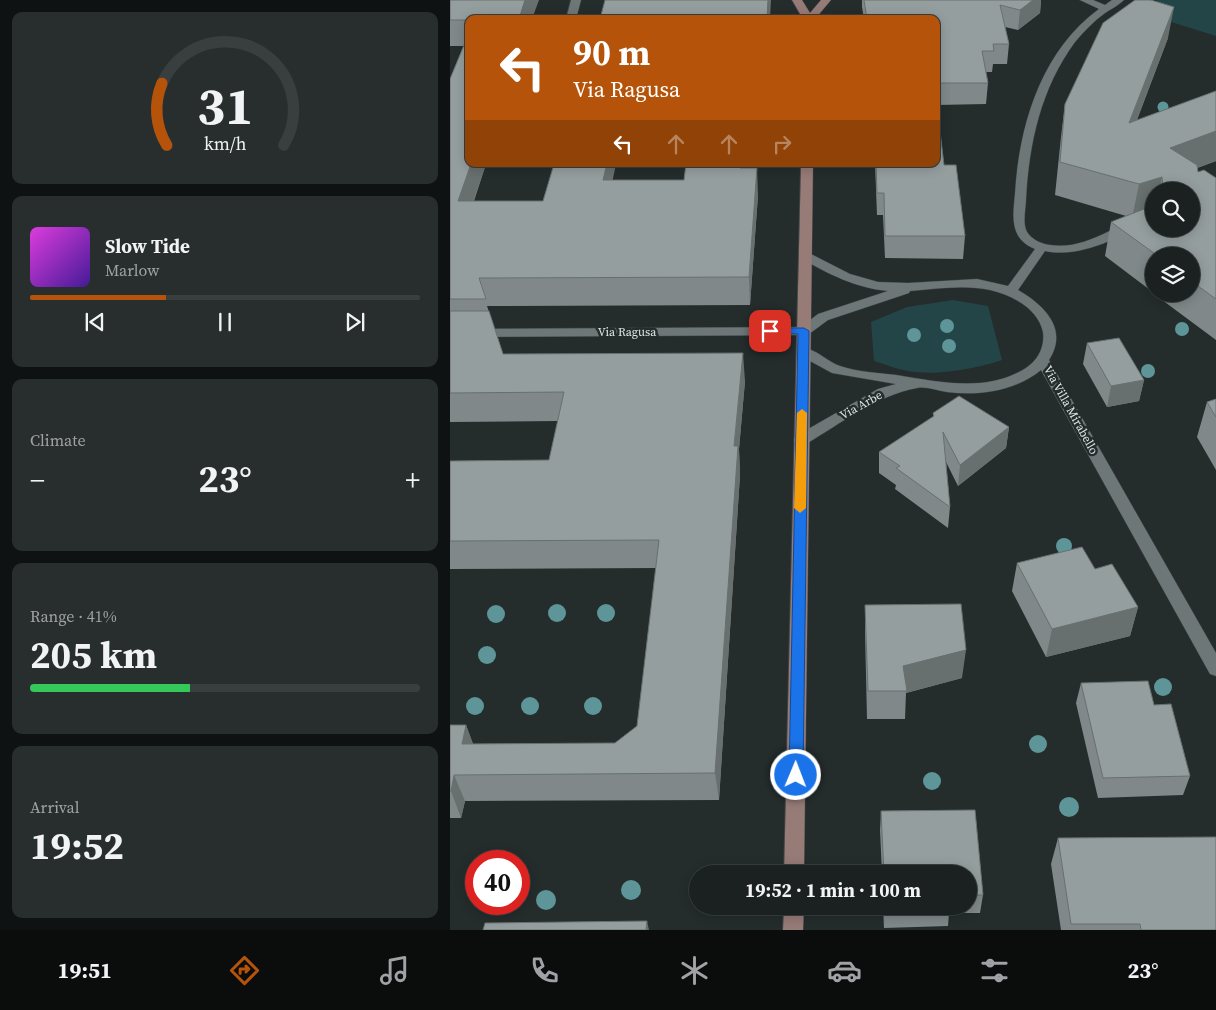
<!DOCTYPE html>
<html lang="en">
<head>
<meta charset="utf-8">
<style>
	:root { --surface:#1b2121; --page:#282e2e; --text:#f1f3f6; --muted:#a0a3a5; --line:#393e3f; --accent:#b45309 }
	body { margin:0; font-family:"Source Serif 4",serif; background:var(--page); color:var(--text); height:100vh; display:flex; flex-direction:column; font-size:19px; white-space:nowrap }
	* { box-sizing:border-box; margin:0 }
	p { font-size:16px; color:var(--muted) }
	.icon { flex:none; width:28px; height:28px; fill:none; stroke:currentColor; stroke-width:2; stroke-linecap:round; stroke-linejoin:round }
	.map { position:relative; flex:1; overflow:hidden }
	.drawer { display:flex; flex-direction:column; gap:12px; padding:12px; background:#0f1212; width:450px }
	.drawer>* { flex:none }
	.banner { position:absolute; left:15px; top:15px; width:475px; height:152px; border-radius:10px; box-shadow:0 2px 12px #0003,0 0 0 1px var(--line); background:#b45309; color:#fff; overflow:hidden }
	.controls { position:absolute; left:695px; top:182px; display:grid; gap:10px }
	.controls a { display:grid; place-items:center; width:55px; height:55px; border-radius:50%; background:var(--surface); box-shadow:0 2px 12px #0003,0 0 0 1px var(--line); font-size:25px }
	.speed { position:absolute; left:15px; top:850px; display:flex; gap:10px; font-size:25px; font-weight:700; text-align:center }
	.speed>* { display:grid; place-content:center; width:65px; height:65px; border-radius:50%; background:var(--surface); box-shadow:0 2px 12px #0003,0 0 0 1px var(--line); line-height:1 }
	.speed .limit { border:8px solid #d22; background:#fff; color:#111 }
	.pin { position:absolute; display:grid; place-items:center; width:42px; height:42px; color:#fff; margin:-21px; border-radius:10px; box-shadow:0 2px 8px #0006 }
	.me { position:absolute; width:55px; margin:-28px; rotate:1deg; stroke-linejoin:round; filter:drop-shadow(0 0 4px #0008) }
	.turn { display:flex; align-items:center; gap:18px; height:105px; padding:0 25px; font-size:22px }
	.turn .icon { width:65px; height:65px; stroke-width:2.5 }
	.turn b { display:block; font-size:35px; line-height:42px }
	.lanes { display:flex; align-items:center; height:48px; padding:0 25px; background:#0003; justify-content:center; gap:25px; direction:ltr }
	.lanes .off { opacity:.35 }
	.big { font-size:38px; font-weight:700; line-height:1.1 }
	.drawer .tile { flex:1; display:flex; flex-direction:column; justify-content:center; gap:8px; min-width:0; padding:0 18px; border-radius:10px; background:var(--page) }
	.drawer .dial { align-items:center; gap:0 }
	.dial svg { height:130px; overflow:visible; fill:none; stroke:var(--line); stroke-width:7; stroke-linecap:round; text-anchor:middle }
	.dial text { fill:var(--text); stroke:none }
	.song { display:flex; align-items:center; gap:15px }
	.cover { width:60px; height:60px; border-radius:8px; background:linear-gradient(135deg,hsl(300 70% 55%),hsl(260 70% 35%)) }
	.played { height:5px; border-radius:2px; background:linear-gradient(90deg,var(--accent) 35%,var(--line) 35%) }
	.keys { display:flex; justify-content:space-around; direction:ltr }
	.heat { display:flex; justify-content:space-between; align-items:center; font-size:28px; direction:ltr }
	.charge { height:8px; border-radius:4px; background:linear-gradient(90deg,#34c759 41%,var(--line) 0) }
	.trip { position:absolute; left:239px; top:865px; width:288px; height:50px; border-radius:25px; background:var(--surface); box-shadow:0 2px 12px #0003,0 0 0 1px var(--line); font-weight:700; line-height:50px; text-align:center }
	.tab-bar { display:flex; height:80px; justify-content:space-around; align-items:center; background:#0b0d0d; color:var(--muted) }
	.tab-bar .icon { width:35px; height:35px }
	.tab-bar .active { color:var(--accent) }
	.tab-bar b { font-size:22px; color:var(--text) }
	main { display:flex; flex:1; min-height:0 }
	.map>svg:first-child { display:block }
	.green { fill:#244547 }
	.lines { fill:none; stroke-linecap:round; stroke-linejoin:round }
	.lane-casing { stroke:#404647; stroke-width:1 }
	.street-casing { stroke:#404647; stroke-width:1 }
	.secondary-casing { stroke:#404647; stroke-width:1 }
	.lane { fill:#6e7778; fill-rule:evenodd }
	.street { fill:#6e7778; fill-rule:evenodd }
	.secondary { fill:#967b77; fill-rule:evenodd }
	.tree { fill:#5d9598 }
	.wall { fill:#808889; fill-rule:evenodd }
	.shaded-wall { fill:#686f6f }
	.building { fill:#959e9f; stroke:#686f6f }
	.route { fill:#1a73e8; stroke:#114b97 }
	.slow { fill:#f59e0b }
	.labels { text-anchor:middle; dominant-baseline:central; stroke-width:5; stroke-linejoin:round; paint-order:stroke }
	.street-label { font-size:12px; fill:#e1e6e6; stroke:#242c2c }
</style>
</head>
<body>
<main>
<section class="drawer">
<div class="tile dial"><svg viewBox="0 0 100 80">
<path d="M14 69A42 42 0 1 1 86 69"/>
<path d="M14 69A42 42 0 0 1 11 31" stroke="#b45309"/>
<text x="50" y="56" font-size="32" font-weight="700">31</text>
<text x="50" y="72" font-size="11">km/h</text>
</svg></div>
<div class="tile">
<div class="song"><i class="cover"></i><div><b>Slow Tide</b><p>Marlow</p></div></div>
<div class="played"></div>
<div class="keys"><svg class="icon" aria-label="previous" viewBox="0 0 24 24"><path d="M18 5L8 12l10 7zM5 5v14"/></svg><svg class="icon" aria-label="pause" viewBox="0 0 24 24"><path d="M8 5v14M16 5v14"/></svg><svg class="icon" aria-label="next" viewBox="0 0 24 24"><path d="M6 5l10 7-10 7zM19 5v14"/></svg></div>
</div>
<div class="tile"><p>Climate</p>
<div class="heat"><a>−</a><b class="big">23°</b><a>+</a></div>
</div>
<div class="tile"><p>Range · 41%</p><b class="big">205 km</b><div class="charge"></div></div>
<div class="tile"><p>Arrival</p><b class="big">19:52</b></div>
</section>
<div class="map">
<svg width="766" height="930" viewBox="0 0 766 930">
	<rect width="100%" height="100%" fill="#242c2c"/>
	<path class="green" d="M708,0H766V36L683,10Z
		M503,300L538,306L552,360C529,368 490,375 466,372C452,371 437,365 424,361L421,322L457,307Z"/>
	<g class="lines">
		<g class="lane-casing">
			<path id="lane" d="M121,0H131L126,19H116Z"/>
		</g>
		<g class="street-casing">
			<path id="street" d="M630,0H643L655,5L662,0H674C669,5 661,9 655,13C644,21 634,31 625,42C591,88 579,143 576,199C576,208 572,223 577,232C582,240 592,244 600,245C638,251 669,221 704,212V221C671,235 632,259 595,251L568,290C594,305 619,329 599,360L766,653V676L760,674L591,370C565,391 530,396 497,392C489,391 476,386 467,388C428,395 391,423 356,444H346L344,440L346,436L428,389L446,384L382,373L349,355L347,352L349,349C363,345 377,362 390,366C408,372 428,373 446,375C490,382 537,393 576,368C588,360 595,347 593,332C590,318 580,308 568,301C534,281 498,288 460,291L459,293L378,320L359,334L354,335L0,337V329L351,327L368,314L438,291C406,288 378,274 351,258L349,255L355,251L400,274L428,282L458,283L527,279L558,286L585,249C559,238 563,217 565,194C569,126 591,51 649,9Z"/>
		</g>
		<g class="secondary-casing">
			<path id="secondary" d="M342,0H352L360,13L371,0H381L365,19H353Z
				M351,164H363L354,874H334Z
				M334,906H354L353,930H333Z"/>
		</g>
		<use href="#lane" class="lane"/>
		<use href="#street" class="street"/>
		<use href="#secondary" class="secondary"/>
	</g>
	<g class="tree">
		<circle cx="713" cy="107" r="5.5"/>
		<circle cx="497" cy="326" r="7"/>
		<circle cx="732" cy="329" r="7"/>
		<circle cx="464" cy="335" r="7"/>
		<circle cx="499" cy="346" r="7"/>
		<circle cx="698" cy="371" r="7"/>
		<circle cx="614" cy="546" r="8"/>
		<circle cx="107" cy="613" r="9"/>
		<circle cx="156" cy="613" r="9"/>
		<circle cx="46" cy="614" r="9"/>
		<circle cx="37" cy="655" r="9"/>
		<circle cx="713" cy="687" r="9"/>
		<circle cx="25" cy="706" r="9"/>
		<circle cx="80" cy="706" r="9"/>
		<circle cx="143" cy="706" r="9"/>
		<circle cx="588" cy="744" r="9"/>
		<circle cx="482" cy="781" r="9"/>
		<circle cx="619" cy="807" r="10"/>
		<circle cx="181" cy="890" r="10"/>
		<circle cx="96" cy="900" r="10"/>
	</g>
	<path class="wall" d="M0,0L19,19V164H36L24,201H93L163,180H234L236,164H294V168L308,195L300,305L37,306L53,354L295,381L289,449L290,475L269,800L15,801L11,818H0V725H16L23,744L165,743L187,726L206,568L0,569V461L99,460L108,421L0,422V79L14,46H0Z
		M412,0H591L590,13L568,30L555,27L559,44L557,64H543L542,72H536L538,83L536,104L487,105L494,165L515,236L513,259L435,258L433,215H427L425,164H486V19H414L412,7Z
		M718,38L687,120L766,91V161L747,168L748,172L766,178V340L704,294H741V256H704V293L655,256L661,222L676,216L605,195L611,137L615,104ZM704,191H741L704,229Z
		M637,343L694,380L689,401L657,407L633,364Z
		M766,399V470L747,437L757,402Z
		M483,413L559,427L556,448L508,486L496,462L500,507L498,528L445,489L446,485L429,473V452L483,417Z
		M567,563L645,569L688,607L680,636L596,657L562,591Z
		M415,605L512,678L456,693L455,719H417L415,633Z
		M631,683L704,705L740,776L733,795L648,798L626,703Z
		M525,810L533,895L530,913H499L498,926L434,928L433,906H518V874H432L430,830L431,811Z
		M608,838L766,930H611L601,864Z"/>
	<path class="shaded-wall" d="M75,0H89L82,19H69Z
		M318,0H321L320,19H317Z
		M583,0H591L590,13L568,30L570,10Z
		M724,7L718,38L673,156L679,123Z
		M766,131V161L713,181L720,148Z
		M21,164H36L14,228L8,201Z
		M157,164H166L157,207L153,180Z
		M290,164H294L291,195L290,168Z
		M307,168L308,195L300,305L299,277Z
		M712,177L709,191H704V211L682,218L689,184Z
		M293,353L295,381L289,449L290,475L269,800L265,773L284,446Z
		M694,380L689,401L657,407L661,386Z
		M559,427L556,448L508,486L510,465Z
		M688,607L680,636L596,657L602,629Z
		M516,650L512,678L456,693L453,666Z
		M16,725L26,752L12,744Z
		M4,775L15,801L11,818L1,791Z
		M197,921L199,930H196Z"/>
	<path class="building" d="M0,0H75L69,19H19V20H0Z
		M155,0H318L317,19H150Z
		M414,0H583L570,10L550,5L559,44H543L544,51H532L538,83H486V19H417Z
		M685,0H701L724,7L679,123L766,91V131L720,148L747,165L748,172L754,170L766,178V299L741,281V256H708L661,222L704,205V229H741V191H714L709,190L713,187L712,177L689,184L610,162L615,104L653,23Z
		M19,33V164H21L8,201H93L104,164H157L153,180H234L236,164H290V168H307L299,277L29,278L36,299H0V79Z
		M486,97L494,165H506L515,236H435L434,193H427L426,164H486Z
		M0,311H39L53,354L293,353L284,446H288L265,773L4,775L1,791H0V725H16L12,744L165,743L187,726L209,540L0,541V461L99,460L114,392L0,393Z
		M669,338L694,380L661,386L637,343Z
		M509,396L559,427L510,465L493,432L500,507L446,468L450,466L429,452L484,416L483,413Z
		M766,399V417L757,402Z
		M632,547L645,569L662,564L688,607L602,629L567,563Z
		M511,604L516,650L453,666L457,691H418L415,605Z
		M698,681L704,705L721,704L740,776L653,778L631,683Z
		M525,810L533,895H518V874H434L431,811Z
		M766,837V930H691L690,924H621L608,838Z
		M435,906H500V908L435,909Z
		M197,921L196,930H33L35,923Z"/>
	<path class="route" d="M320,328H354L359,331L353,775L351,780L346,781L341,780L339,775L348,334L316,333L314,331Z"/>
	<path class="slow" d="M352,409L357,413L356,508L350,513L344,508L347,413Z"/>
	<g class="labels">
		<g class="street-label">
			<text x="177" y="332">Via Ragusa</text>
			<text transform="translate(411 405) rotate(-29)">Via Arbe</text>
			<text transform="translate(621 410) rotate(61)">Via Villa Mirabello</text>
		</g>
	</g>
</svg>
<div class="controls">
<a><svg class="icon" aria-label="search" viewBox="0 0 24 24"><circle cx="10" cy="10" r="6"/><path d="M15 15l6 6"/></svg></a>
<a><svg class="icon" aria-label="layers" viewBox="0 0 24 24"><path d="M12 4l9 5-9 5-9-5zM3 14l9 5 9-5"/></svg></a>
</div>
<div class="speed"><div class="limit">40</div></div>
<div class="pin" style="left:320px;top:331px;background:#d93025"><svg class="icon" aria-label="arrive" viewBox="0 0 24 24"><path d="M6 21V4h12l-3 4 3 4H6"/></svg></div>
<svg class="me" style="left:346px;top:775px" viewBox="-20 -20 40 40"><circle r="17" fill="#1a73e8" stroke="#fff" stroke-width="3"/><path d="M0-11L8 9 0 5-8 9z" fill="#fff"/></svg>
<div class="trip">19:52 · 1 min · 100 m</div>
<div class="banner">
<div class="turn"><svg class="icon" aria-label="left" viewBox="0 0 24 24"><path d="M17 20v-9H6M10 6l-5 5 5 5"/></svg><div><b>90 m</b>Via Ragusa</div></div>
<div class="lanes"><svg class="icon" aria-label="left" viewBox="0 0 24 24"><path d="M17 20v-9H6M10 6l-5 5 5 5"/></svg><svg class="icon off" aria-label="ahead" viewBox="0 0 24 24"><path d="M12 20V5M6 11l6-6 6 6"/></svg><svg class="icon off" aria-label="ahead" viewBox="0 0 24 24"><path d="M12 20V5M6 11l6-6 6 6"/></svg><svg class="icon off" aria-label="right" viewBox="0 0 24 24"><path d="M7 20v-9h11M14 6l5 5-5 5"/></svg></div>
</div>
</div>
</main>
<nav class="tab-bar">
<b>19:51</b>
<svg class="icon active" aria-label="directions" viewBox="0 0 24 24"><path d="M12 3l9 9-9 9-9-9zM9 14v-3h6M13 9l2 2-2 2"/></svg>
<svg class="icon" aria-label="music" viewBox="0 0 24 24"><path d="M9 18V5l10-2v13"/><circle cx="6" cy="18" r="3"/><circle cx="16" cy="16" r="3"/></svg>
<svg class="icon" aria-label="phone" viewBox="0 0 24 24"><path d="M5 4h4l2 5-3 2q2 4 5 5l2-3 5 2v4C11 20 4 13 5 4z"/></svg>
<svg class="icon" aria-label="climate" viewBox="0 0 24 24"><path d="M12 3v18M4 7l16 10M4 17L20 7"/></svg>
<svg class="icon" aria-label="car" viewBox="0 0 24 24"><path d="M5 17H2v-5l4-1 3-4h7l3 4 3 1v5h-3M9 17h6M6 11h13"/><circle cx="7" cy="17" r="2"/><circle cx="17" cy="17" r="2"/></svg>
<svg class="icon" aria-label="filters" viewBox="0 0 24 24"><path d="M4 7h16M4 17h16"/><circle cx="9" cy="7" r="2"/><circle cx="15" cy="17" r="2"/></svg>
<b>23°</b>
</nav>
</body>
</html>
